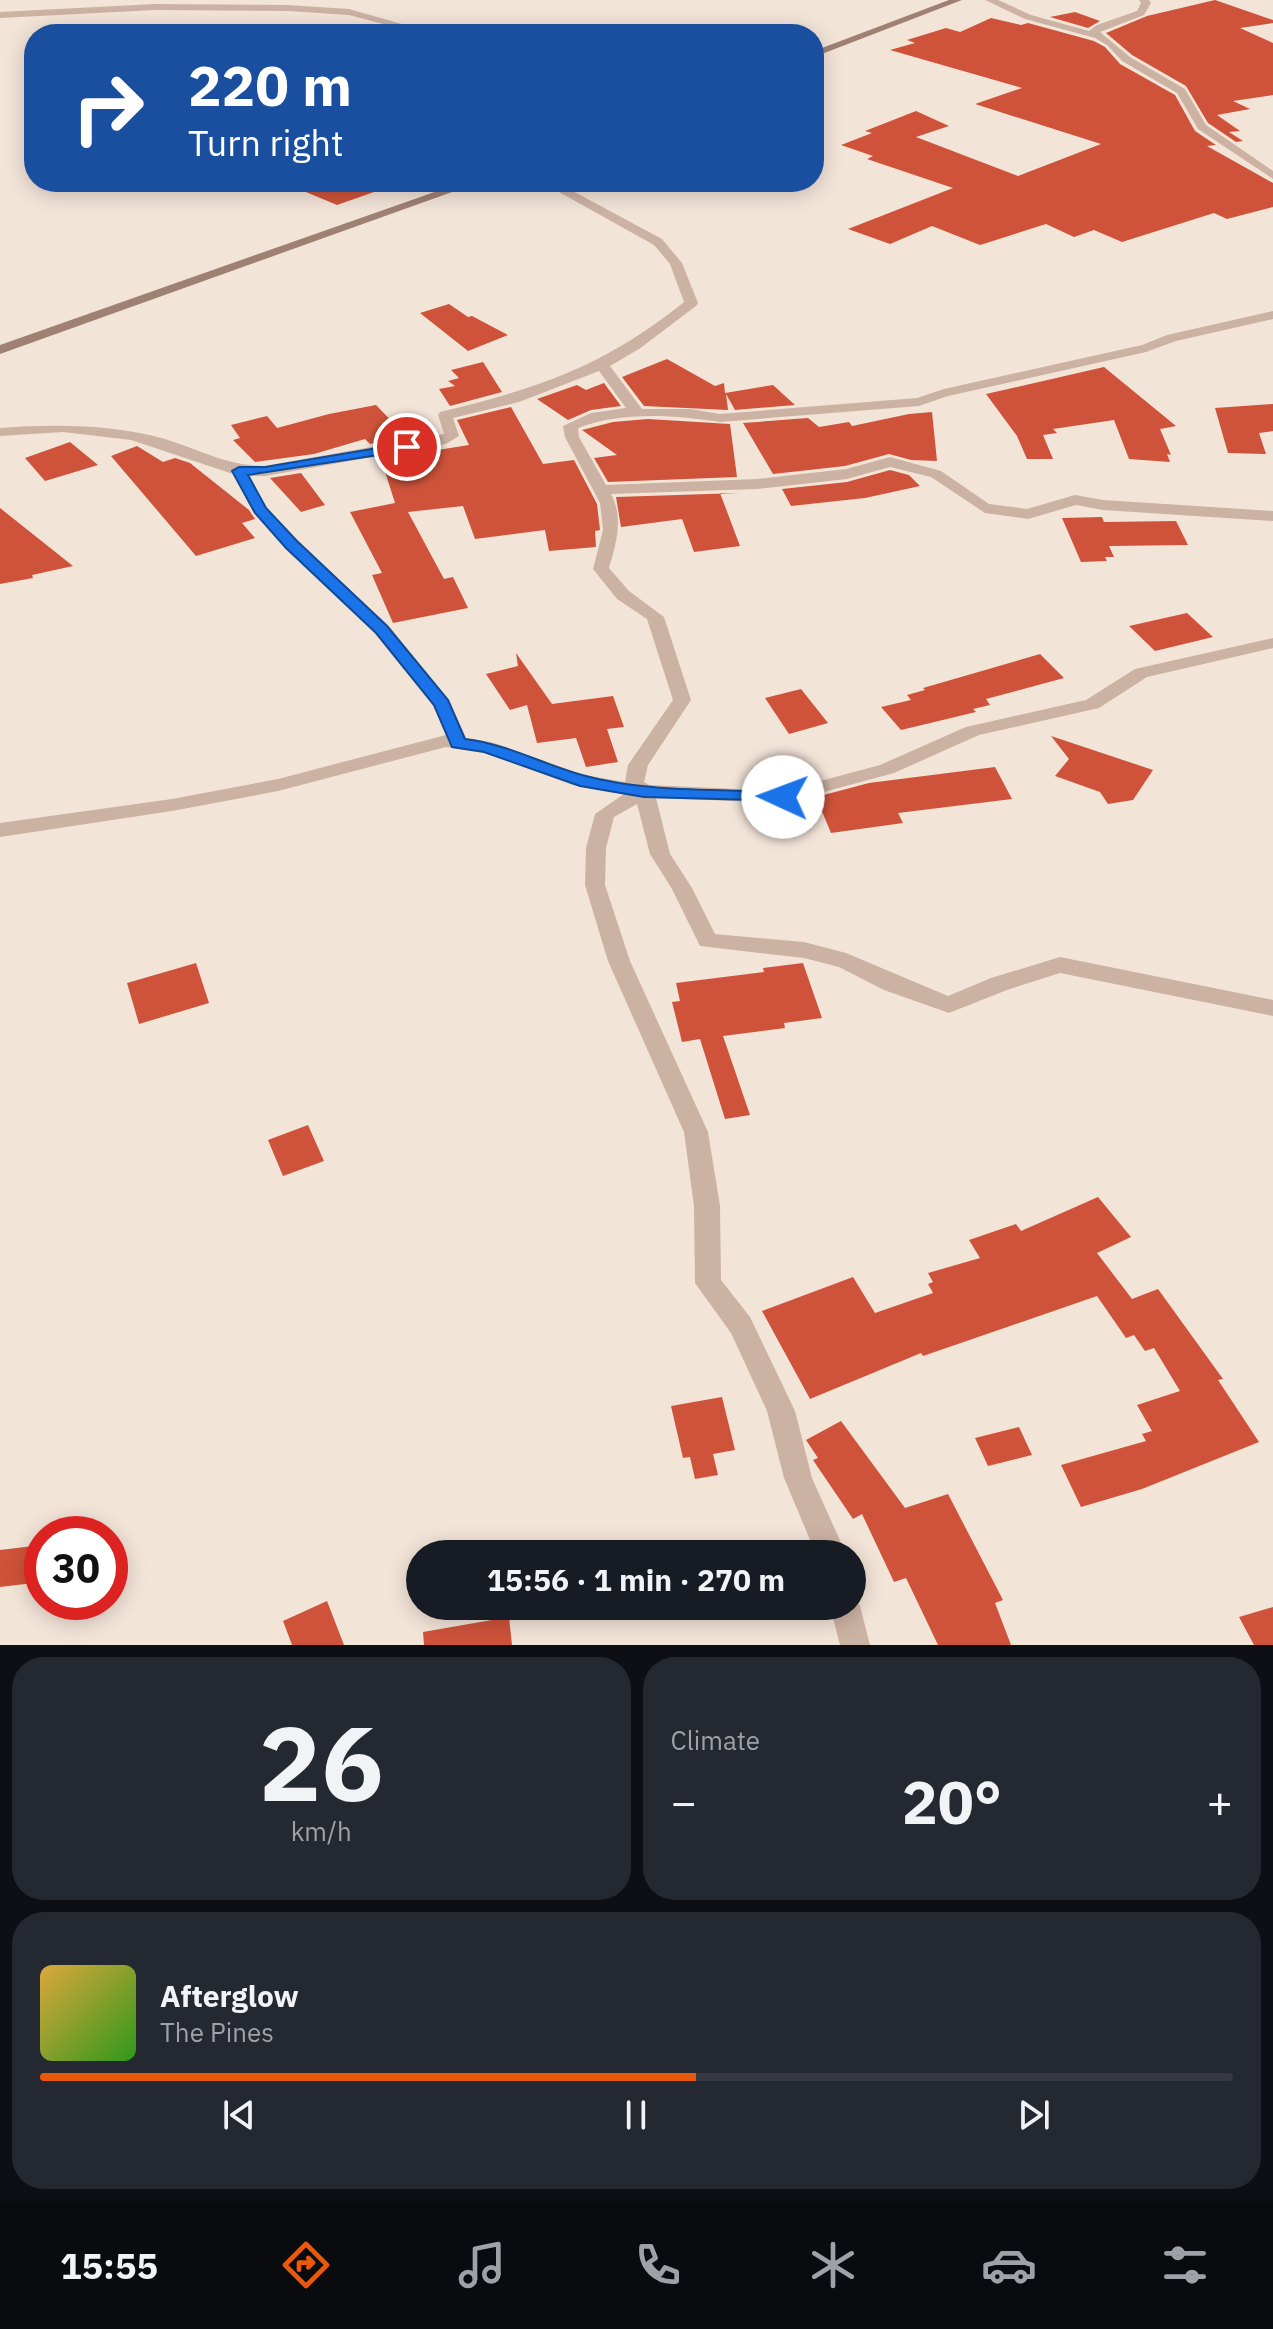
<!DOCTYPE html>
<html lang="en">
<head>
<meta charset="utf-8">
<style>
	:root { --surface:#171b24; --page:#242831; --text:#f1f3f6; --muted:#9ea1a6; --line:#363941; --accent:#ea580c }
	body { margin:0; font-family:"IBM Plex Sans",sans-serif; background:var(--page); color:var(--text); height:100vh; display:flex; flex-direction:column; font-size:30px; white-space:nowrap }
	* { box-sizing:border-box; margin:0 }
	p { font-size:26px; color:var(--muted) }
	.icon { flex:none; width:44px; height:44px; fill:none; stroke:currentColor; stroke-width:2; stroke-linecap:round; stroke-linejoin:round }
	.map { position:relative; height:1645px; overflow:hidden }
	.drawer { display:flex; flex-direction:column; gap:12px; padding:12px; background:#0d0f14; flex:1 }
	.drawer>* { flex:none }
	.guide { position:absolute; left:24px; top:24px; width:800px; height:168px; border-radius:32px; box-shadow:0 4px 20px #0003; background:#1a4fa0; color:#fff; overflow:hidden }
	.speed { position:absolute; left:24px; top:1516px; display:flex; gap:16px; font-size:40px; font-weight:700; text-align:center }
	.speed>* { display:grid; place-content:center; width:104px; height:104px; border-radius:50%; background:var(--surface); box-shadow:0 4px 20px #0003; line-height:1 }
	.speed .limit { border:12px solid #d22; background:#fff; color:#111 }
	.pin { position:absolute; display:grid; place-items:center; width:68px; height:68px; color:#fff; margin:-34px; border:4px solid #fff; border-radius:50%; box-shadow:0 2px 8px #0007 }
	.me { position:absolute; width:88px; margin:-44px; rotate:272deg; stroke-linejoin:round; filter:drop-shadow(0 0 6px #0008) }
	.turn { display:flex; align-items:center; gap:28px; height:168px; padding:0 32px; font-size:36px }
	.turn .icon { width:104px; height:104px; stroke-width:2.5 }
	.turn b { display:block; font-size:56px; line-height:68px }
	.big { font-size:60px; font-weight:800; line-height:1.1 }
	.drawer .tile { flex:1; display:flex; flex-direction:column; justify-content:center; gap:12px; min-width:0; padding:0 28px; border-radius:32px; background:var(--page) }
	.drawer .dial { align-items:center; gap:0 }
	.dial b { font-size:104px; line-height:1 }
	.song { display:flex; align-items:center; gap:24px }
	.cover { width:96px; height:96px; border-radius:12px; background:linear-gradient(135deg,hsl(40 70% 55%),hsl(110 70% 35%)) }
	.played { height:8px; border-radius:4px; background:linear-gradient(90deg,var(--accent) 55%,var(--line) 55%) }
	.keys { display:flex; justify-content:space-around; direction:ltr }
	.heat { display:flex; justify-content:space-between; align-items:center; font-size:44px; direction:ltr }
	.drawer .tiles { flex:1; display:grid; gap:12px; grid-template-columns:1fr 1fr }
	.tile:last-child { grid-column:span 2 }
	.trip { position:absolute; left:406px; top:1540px; width:460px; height:80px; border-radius:40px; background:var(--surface); box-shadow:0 4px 20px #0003; font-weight:800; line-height:80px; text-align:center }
	.menu { display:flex; height:128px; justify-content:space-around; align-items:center; background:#090b0e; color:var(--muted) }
	.menu .icon { width:56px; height:56px }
	.menu .active { color:var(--accent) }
	.menu b { font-size:36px; color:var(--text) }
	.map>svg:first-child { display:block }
	.building { fill:#cf533a }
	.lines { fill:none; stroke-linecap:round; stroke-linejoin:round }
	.street { fill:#ccb2a3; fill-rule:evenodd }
	.secondary { fill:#9f8174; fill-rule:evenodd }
	.route { fill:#1a73e8; stroke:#114b97; stroke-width:2 }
</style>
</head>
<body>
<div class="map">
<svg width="1273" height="1645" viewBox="0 0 1273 1645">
	<rect width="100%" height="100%" fill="#f3e4d8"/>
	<path class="building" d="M1215,0L1273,20V23L1240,28L1273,43V95L1233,101L1250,109L1217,115L1240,131L1229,132L1243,141L1236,142L1208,123L1186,86L1132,55L1106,33L1147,16Z
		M1075,12L1100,21L1088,28L1050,17Z
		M991,18L1021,25L1028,23L1094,41L1105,47L1120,64L1175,95L1195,131L1216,145L1207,146L1273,183V207L1227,219L1214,213L1122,242L1094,230L1074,237L1046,224L980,245L932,226L890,244L848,229L953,188L867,159L873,156L841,145L872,133L865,131L916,111L949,126L916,137L1018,176L1101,144L975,104L1022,88L890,50L915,43L907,40L946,28L960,32Z
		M282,182H393L394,185L337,205Z
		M449,304L468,317L472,316L508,335L468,351L420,313Z
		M667,359L715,386L724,383L725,393L773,385L795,405L735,410L726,394L728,410L644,406L622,377Z
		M483,362L502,392L450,406L439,389L455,386L448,381L459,378L451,370Z
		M1104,367L1176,426L1160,429L1171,455L1167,454L1170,462L1129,459L1114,420L1053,429L1057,433L1043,435L1053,459H1027L1017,436L986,394Z
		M604,383L621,406L591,410L568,420L537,399L577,385L586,390Z
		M1273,404V431L1259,433L1266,454L1228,453L1215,408Z
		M376,405L407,437L370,444L365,439L314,454L255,462L233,440L240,438L231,425L267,416L277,428L329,414Z
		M511,407L543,464L574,460L597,504L600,530L595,531L596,547L549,551L545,530L475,539L463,506L408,512L444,579L453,577L468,608L393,623L372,575L382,573L350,512L395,503L381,459L469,445L457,420Z
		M932,412L937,461L911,460L889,454L845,466L773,474L743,423L808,418L819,427L849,422L852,426L909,414Z
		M648,419L730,424L737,477L608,482L594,458L617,455L582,430L613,422Z
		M70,442L98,465L45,481L25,458Z
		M137,446L163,462L175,458L190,463L249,510L255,519L242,523L255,538L196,556L111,456Z
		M890,470L909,475L920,486L865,498L791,506L782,489L847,482Z
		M301,473L325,505L301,512L270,478Z
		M720,493L740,546L694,552L682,519L621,527L616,497L739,493Z
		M0,508L73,566L32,575L33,578L0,584Z
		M1102,517L1104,522L1176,521L1188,545L1109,546L1114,557H1105L1107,561L1081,562L1062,518Z
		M1187,613L1213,637L1155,651L1129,626Z
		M516,653L552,704L613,696L624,727L607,729L618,762L586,767L576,738L537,743L527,705L510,710L486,674L518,666Z
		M1040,654L1064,678L986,699L990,705L973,709L976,712L901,730L881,707L911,700L907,695L925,690L923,688Z
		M801,689L828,723L789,734L765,698Z
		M1051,736L1153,770L1133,800L1108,804L1100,792L1055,776L1069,759Z
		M995,767L1012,799L898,813L903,823L831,833L816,797L869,783Z
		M196,963L209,1003L139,1024L127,983Z
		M803,963L822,1018L784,1023L785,1028L723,1036L750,1115L725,1119L700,1039L682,1042L672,1002L680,1001L676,983L764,972L763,968Z
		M308,1125L324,1161L283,1176L268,1140Z
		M1098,1197L1131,1237L1097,1253L1132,1299L1158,1289L1223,1379L1218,1380L1259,1442L1142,1489L1081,1507L1061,1465L1146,1441L1142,1434L1152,1431L1137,1405L1180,1391L1154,1348L1145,1351L1134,1335L1126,1338L1097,1296L923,1356L921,1353L810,1399L762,1311L853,1277L875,1313L933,1293L928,1284L933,1282L928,1273L980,1258L969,1240L1016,1224L1021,1231Z
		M722,1397L735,1450L713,1454L718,1475L695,1479L690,1457L683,1458L671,1406Z
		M841,1421L905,1508L948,1494L1003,1600L995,1603L1011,1645H938L906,1578L894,1582L862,1514L853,1519L813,1460L818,1458L806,1440Z
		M1019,1427L1032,1455L988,1466L975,1438Z
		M42,1545V1582L0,1587V1550Z
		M327,1601L344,1645H292L283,1621Z
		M1273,1607V1645H1254L1239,1617Z
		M509,1617L512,1645H424L423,1632Z"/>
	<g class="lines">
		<path class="street" d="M985,0H998L1031,15L1089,31L1097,25L1137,11L1141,3L1139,0H1149L1151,3L1144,15L1100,32L1130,57L1185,89L1206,125L1273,171V179L1198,129L1177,93L1122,61L1107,45L1095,38L1025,19Z
			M155,4L288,5L349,9L437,34H421L349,15L288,11L155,10L0,18V12Z
			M541,182H556L662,239L682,263L698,303L696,306L639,349L610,366L642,409H690L720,414L917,398L944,389L1142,345L1167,335L1273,311V319L1176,341L1146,352L948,396L919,406L720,422C674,415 622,411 578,428L579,437L606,485L757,479L846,469L890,457L941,471L989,504L1027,509L1075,495L1103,500L1273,511V521L1103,510L1076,505L1028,519L985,513L931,477L890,467L847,479L757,489L611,494C624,518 616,544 609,568L629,591L664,617L691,700L648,765L644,782L649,785L783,791L880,765L966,727L1086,700L1135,669L1273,638V648L1147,677L1099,708L979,735L894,773L783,803L656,798L670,854L692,888L715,934L804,942L846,953L948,996L991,978L1060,957L1273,1000V1016L1060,973L1007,990L949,1013L884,990L839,967L804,958L700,946L672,889L650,854L637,804L614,817L606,848L605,885L630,961L708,1132L720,1206L721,1280L750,1317L795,1411L812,1478L846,1554H816L784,1478L767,1411L731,1333L695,1283L694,1206L684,1132L608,961L585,885L586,848L595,814L624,794L573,785L484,752L446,747L278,791L172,811L0,837V823L172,799L278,779L446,735L433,705L376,633L286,548L254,513L233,474L131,440L63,432L0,436V428C56,424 111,424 165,439C200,450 228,466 265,466L444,434L438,415L440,412C539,388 603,367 684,302L670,264L654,245ZM599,371L626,408L591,413L563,426L565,437L600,503L603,530L593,569L617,599L647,619L673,700L628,765L625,782L583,775L494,743L466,738L449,700L388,625L298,542L267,508L249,476H265L446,444L459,436L453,418L519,402Z
			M852,1594L860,1606L870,1645H840L830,1606H852Z"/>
		<path class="secondary" d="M949,0H962L814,57V51Z
			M463,182H480L0,354V345Z"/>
	</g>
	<path class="route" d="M407,443L412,444V450L248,475L266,508L297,541L387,626L448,700L465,739C507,744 542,764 582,775C646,793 717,789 783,792L789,793L792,797L789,801L644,797L580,786L484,752L452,747L434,705L376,633L286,548L255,513L232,471L239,467H265Z"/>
</svg>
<div class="speed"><div class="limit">30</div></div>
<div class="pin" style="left:407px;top:447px;background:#d93025"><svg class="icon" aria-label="arrive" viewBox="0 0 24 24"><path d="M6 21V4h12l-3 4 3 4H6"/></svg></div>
<svg class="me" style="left:783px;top:797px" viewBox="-20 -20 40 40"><circle r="19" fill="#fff"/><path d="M0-13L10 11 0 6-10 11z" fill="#1a73e8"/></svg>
<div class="trip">15:56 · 1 min · 270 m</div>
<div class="guide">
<div class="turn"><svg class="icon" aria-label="right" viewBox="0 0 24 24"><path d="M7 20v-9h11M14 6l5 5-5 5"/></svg><div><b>220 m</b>Turn right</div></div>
</div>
</div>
<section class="drawer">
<div class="tiles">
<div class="tile dial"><b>26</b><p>km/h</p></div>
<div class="tile"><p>Climate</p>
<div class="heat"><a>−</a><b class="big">20°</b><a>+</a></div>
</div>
<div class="tile">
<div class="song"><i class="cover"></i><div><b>Afterglow</b><p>The Pines</p></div></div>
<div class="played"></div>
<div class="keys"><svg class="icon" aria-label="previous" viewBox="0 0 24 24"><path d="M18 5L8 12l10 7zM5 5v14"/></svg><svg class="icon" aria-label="pause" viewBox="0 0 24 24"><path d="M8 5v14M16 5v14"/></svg><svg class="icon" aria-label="next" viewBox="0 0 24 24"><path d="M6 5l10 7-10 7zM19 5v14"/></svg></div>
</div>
</div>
</section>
<nav class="menu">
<b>15:55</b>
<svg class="icon active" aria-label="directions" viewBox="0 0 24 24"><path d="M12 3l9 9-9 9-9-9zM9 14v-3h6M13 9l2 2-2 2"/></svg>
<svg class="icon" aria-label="music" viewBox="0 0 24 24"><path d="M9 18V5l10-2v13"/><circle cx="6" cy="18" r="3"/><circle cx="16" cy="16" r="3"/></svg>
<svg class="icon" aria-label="phone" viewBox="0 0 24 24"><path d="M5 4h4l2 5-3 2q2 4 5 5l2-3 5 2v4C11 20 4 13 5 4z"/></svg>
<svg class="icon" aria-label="climate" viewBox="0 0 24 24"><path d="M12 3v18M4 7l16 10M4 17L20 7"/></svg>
<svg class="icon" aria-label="car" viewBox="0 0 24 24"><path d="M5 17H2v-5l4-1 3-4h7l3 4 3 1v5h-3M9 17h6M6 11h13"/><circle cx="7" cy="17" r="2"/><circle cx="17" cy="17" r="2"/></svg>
<svg class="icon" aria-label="filters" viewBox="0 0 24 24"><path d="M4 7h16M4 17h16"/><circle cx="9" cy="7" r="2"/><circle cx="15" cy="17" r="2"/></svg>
</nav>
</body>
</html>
